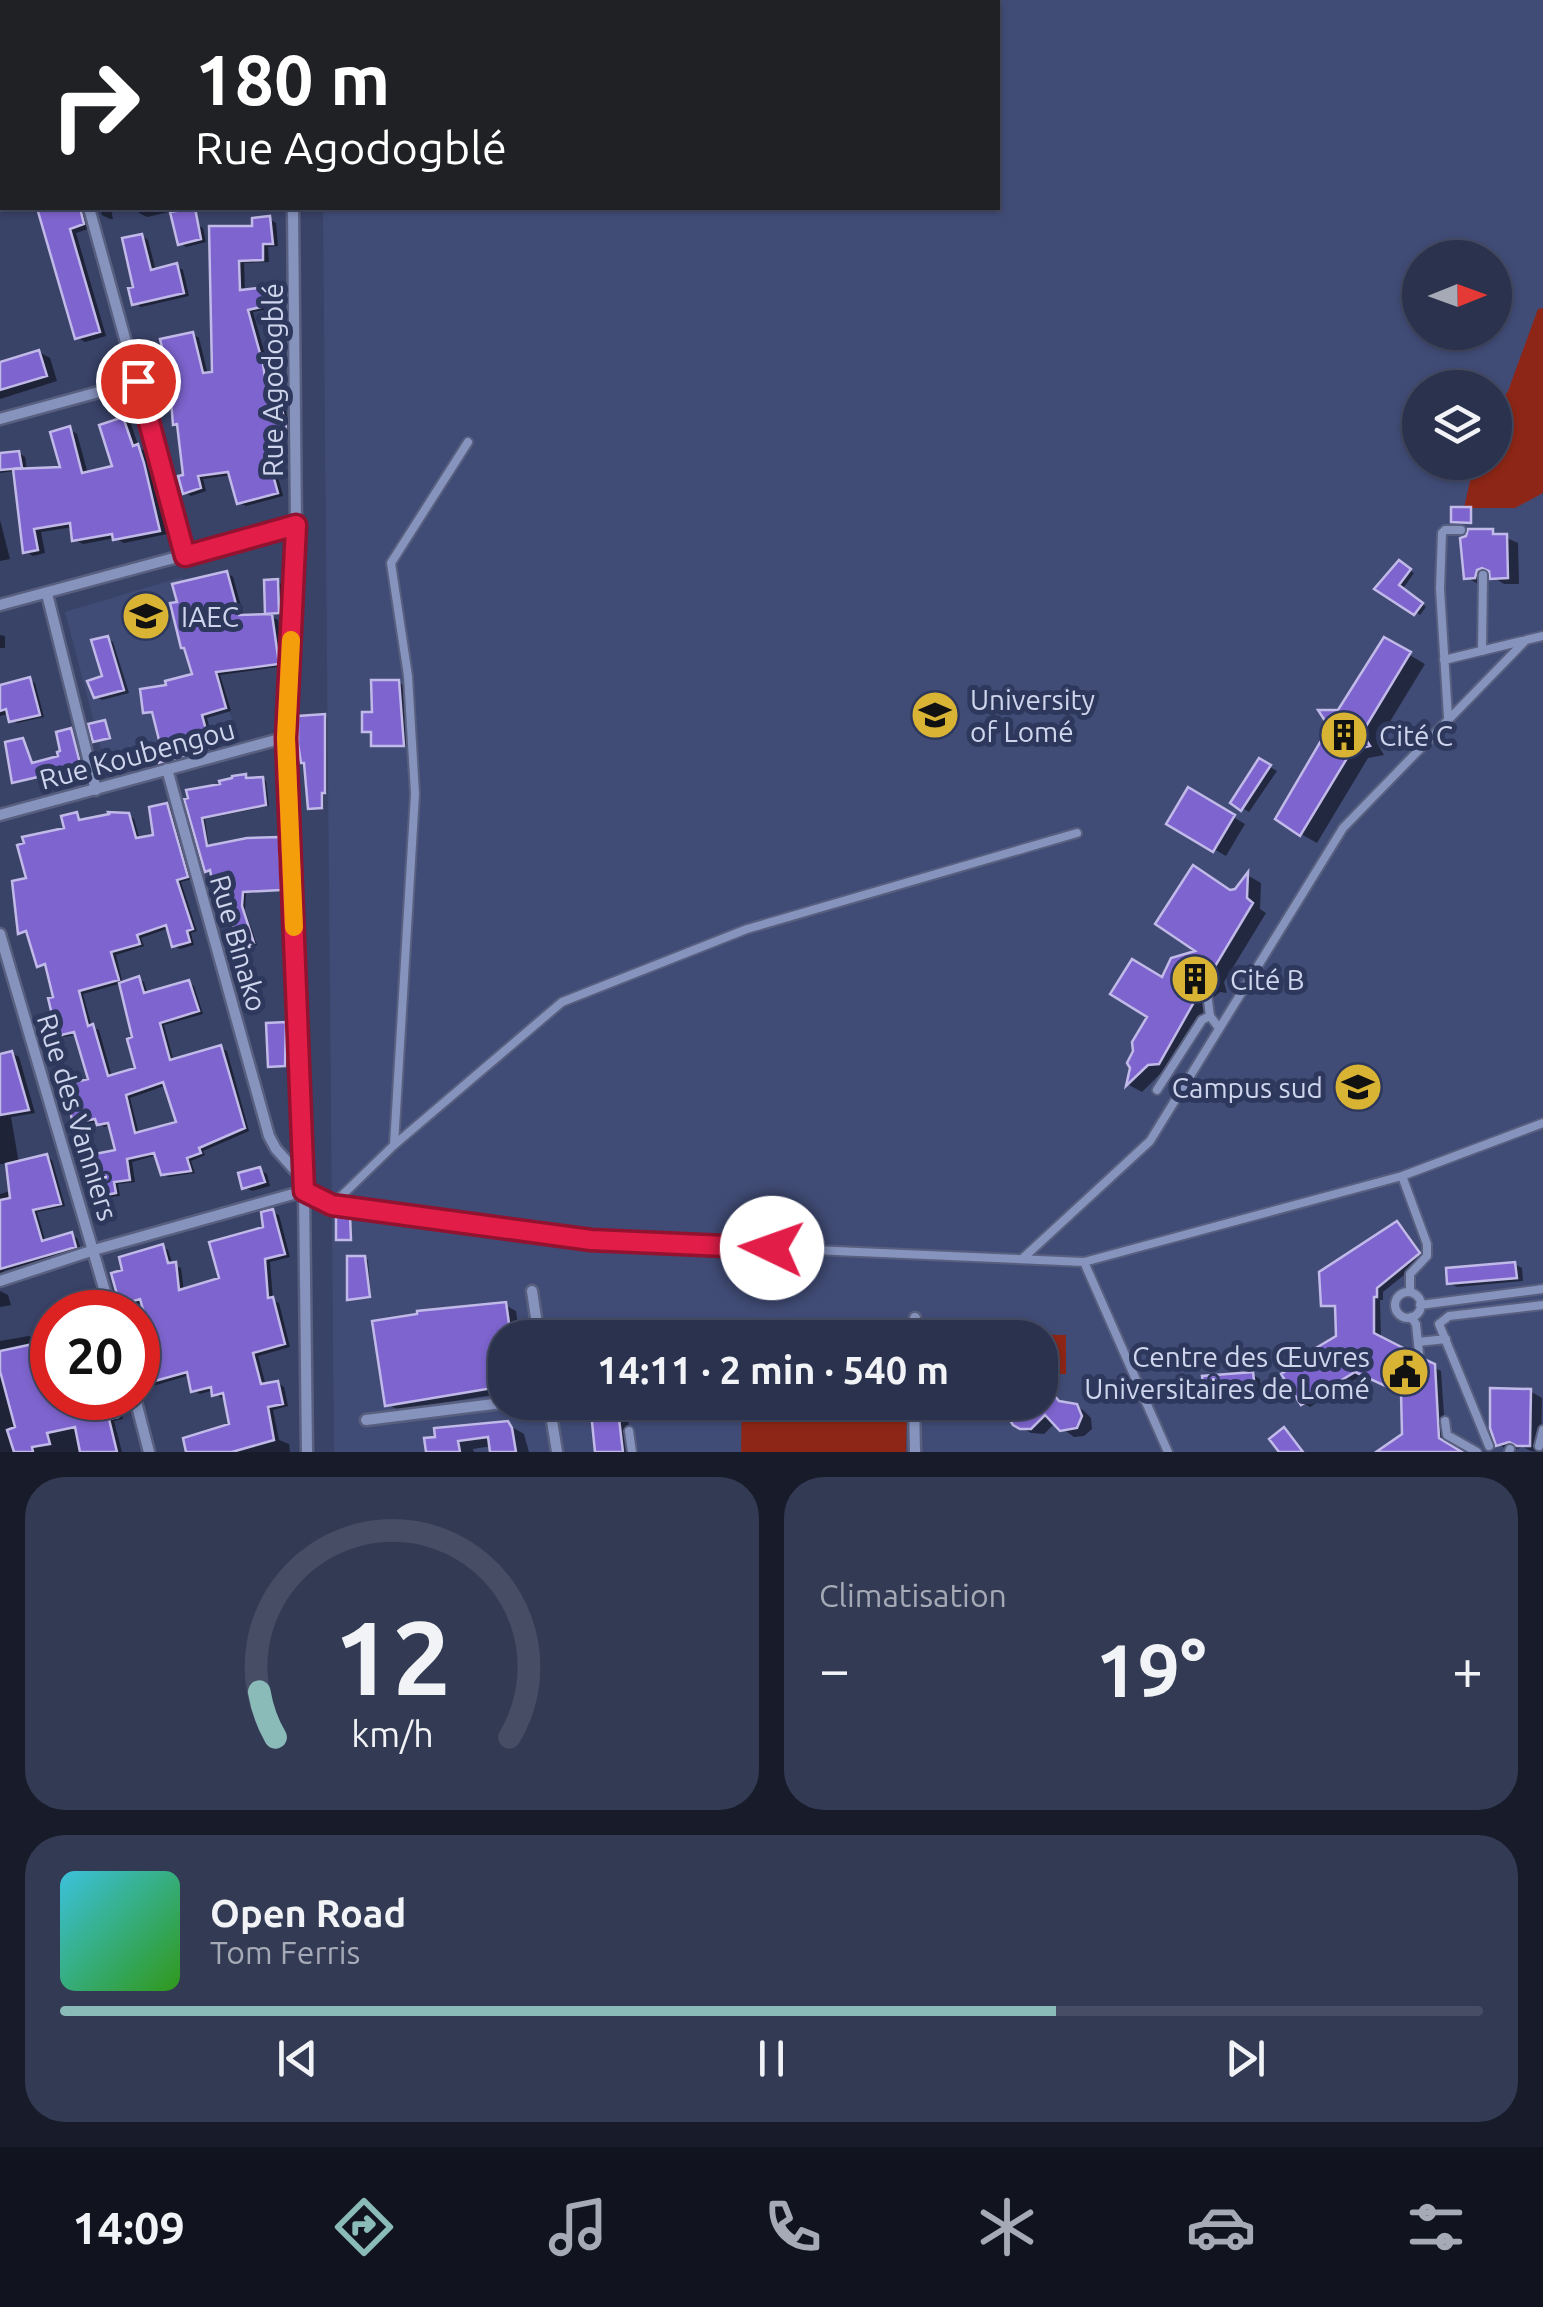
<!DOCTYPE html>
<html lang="fr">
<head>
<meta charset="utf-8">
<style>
	:root { --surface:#2b324d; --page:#333a54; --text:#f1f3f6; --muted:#a6aab6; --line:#474d65; --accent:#8bbbb9 }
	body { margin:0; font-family:Ubuntu,sans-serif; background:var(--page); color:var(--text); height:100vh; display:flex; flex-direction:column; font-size:38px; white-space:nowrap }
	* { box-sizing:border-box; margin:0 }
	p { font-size:32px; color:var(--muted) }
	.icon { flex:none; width:55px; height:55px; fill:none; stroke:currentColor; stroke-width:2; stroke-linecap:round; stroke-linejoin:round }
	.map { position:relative; height:1452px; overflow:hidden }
	.drawer { display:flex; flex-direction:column; gap:25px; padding:25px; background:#181c2a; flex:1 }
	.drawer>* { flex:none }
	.banner { position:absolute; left:0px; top:0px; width:1000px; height:210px; box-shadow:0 2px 8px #0004,0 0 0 2px var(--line); background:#202124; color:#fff; overflow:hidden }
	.needle { width:65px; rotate:89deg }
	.controls { position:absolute; left:1402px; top:240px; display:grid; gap:20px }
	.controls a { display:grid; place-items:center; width:110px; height:110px; border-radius:50%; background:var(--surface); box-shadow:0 2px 8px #0004,0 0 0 2px var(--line); font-size:50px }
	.speed { position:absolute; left:30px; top:1290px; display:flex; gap:20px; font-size:50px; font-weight:700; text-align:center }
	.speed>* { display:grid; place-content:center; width:130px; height:130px; border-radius:50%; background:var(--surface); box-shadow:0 2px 8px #0004,0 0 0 2px var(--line); line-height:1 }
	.speed .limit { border:15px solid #d22; background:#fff; color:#111 }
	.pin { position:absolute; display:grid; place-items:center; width:85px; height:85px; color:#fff; margin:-42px; border:5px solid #fff; border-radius:50%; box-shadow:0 2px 10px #0007 }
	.me { position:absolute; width:110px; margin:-55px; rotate:273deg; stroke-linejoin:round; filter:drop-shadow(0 0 8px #0008) }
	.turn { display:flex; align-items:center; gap:35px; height:210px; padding:0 30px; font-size:45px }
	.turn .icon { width:130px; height:130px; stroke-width:2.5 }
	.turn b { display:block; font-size:70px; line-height:85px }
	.big { font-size:75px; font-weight:700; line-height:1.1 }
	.drawer .widget { flex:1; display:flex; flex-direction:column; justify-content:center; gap:15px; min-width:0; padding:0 35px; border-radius:40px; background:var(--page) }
	.drawer .dial { align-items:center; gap:0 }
	.dial svg { height:260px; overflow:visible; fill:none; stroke:var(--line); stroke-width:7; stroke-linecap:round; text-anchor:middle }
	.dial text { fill:var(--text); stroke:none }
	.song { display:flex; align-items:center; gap:30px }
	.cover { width:120px; height:120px; border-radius:15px; background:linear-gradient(135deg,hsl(190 70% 55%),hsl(110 70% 35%)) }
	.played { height:10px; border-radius:5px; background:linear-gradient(90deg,var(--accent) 70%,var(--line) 70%) }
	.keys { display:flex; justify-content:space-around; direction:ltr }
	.heat { display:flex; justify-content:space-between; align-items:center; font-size:55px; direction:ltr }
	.drawer .tiles { flex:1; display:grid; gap:25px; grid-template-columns:1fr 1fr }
	.widget:last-child { grid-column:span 2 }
	.trip { position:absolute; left:488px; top:1320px; width:570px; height:100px; border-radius:40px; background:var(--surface); box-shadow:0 2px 8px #0004,0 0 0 2px var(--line); font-weight:700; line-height:100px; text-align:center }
	.tab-bar { display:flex; height:160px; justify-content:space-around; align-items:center; background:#11141f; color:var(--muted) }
	.tab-bar .icon { width:70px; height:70px }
	.tab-bar .current { color:var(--accent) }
	.tab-bar b { font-size:45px; color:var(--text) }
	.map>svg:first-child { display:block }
	.built { fill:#414c76; fill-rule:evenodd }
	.green { fill:#8d2616 }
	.shadow { fill:#0007; fill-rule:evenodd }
	.building { fill:#7d64ce; stroke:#c1bae8; stroke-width:2.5; fill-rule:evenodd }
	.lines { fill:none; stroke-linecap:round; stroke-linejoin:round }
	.lane-casing { stroke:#585f7f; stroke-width:12 }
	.street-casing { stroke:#585f7f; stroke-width:15 }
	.lane { stroke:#8693bd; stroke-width:8 }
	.street { stroke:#8693bd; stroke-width:10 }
	.route-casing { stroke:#92132f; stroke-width:25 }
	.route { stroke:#e11d48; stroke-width:18 }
	.slow { stroke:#f59e0b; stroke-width:18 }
	.labels { text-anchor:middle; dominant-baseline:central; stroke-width:10; stroke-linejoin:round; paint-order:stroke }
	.street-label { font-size:28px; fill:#ced5ec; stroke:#2e385c }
	.poi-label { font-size:28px; fill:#ced5ec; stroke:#2e385c; text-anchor:start }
</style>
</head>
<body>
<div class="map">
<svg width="1543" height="1452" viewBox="0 0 1543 1452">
	<rect width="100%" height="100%" fill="#394267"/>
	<path class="built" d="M321,0H1543V1452H334L323,208H998V2ZM1420,258H1495V332H1420ZM1420,388H1495V462H1420ZM505,1338H1040V1402H505Z
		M182,577L236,730L114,757L101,749L65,612Z"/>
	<path class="green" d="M1543,308V493L1515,508H1464L1472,472L1470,463L1495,462V410L1508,391L1538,309Z
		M743,1320L908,1323V1337H743Z
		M977,1324V1337H924L923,1325Z
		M993,1334L1066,1335V1374H1040V1338L993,1337Z
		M742,1403H907L906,1452H741Z
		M924,1403H978V1419H924Z"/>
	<path class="shadow" d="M0,0H190L194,2H2V125Z
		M225,0H276V2H233Z
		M39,208H89L91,228L76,233L106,336L85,342L77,337Z
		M100,208H134L111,209L113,219H110L102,215Z
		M138,208H186L147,217L139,213Z
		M269,219L276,223L278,246L268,247L269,262L244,263L245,292L275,288L282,292L284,306L253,312L269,369L272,393L282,396L291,432L280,435L283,453L280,454L282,477H278L283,496L246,506L239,503L232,475L203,479L206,491L191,496L185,492L173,392L165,388L169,366L193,334L199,338L208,375L214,374L211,229L255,228Z
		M197,225L203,228L206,242L186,247L180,243Z
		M142,236L148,240L156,271L177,266L183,270L189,296L141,307L134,303Z
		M39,352L50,358L57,381L0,399V364Z
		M123,419L131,424L139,448L145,451L167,534L124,543L115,538L83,544L75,540L73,527L41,532L45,553L33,556L25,551L15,471L0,473V456L19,453L25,457L27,471L63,469L69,429L77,434L88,474L116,468Z
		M0,520L10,559L0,561Z
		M1493,532L1518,543L1519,584H1504L1493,577L1490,567L1487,584H1478L1466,577Z
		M1399,563L1414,573L1402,590L1426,607L1420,615L1378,588Z
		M227,573L233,577L244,617H272L278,620L284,666L220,675L231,711L207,718L216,751L168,765L161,761L165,754L155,715L146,711L169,687L195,675Z
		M278,582L285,586V616L268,612Z
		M0,635L5,636V648H0Z
		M107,638L113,642L129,693L102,700L96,697L105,677Z
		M1384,640L1425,664L1377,743L1384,755L1368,758L1317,843L1301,834L1339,713Z
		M30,680L35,683L44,717L17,723L12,720L10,713L0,716V687Z
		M398,682L403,685L407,747H379L374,745V733L365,730Z
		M325,717L327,718V793H324V808L313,809L301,744Z
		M71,731L83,768L15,781L23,740L34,765L61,758Z
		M1260,761L1277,771L1249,812L1233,802Z
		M263,779L266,781L269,806L205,819L209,848L281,842L284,891L246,893L245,910L257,945L246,948L235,922L223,921L220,890L213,872L207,870L188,801Z
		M1189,791L1245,824L1226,856L1169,823Z
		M167,806L173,809L192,879L181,882L197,931L191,933L194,945L180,949L174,946L169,928L141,938L144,946L116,955L123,984L139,979L144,982L148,994L188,983L194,986L203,1014L164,1025L174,1062L221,1048L227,1051L249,1131L203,1151L205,1155L191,1161L195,1173L168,1177L163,1174L157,1155L132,1162L135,1182L118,1184L120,1196L109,1197L103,1194L118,1152L111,1125L104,1127L98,1122L81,1125L75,1122L91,1081L78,1034L65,1037L59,1034L57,999L48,967L39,965L29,934L20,932L29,880L76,815L83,822L128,815L134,819L140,840L156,837ZM122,983L135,1039L138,1070L112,1077L99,1030L92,1027L83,994ZM167,1085L179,1123L139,1134L130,1098Z
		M1249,876L1261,883L1260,909L1266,913L1224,982L1227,993L1220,992L1214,997L1173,1070L1162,1072L1142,1092L1129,1085L1132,1067L1163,980L1200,952L1231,892L1236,891Z
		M285,1024L287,1066L273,1067L270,1066Z
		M12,1053L19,1057L35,1113L11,1117L19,1164L47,1157L52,1160L65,1206L37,1212L46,1243L71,1235L77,1238L81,1249L4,1271L0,1279V1194L11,1191L8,1164H0V1056Z
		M260,1170L267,1174L270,1186L252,1191L245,1187Z
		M272,1212L279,1215L290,1257L270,1262L273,1300L279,1303L290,1347L258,1356L266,1386L278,1383L284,1387L288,1406L273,1410L279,1440L289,1444L290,1452H189L232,1426L226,1397L221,1398L214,1390L200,1394L193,1390L190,1375L153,1386L143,1380L138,1357V1339L152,1332L143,1303L128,1307L122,1303L126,1272L162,1246L168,1250L173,1265L181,1268L184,1291L222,1280L266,1229Z
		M1397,1224L1404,1228L1425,1258L1383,1292V1300H1380L1381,1339L1423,1369L1418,1359L1441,1371L1446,1444L1461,1452H1381L1404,1435V1393L1364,1374L1310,1407L1303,1403L1321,1353L1339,1338L1337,1308L1323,1304Z
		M365,1258L368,1260L371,1298L352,1300L350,1298Z
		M1514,1264L1522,1268L1523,1281L1457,1287L1449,1283Z
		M0,1291L8,1295L11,1305L0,1307Z
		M505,1305L516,1311L520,1338H505V1393L398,1410L388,1404Z
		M650,1328L654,1338H638L637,1330Z
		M29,1336L35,1339L39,1351L52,1348V1398H99L101,1406L115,1403L120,1406L123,1419L114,1421L122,1452H0V1341Z
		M1253,1375L1260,1379L1261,1391L1213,1395L1206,1391Z
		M1530,1391L1542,1398L1541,1452L1531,1451L1523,1447L1510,1451L1498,1444Z
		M1040,1397L1071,1403L1083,1410L1091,1418L1092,1429L1084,1436L1074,1437L1055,1423L1044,1434L1031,1433L1018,1426L1040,1402Z
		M592,1402H626L632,1452H598Z
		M507,1424L524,1434L529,1452H493L492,1446L473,1449L474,1452H428L426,1441Z"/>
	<path class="building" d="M37,208H80L84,224L70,229L100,332L75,339Z
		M195,208L201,239L178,245L170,212Z
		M270,216L273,244H263V260L239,261L240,290L276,286L278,303L248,310L263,364L267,392L277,390L286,425V429L275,432L278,451H275L276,475H273L278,493L237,504L228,472L198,476L201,488L183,494L178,476L183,475L177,424L173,425L170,388L163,390L158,366L166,364L160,339L193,332L203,373L212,372L209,226H252V218Z
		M142,234L151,270L177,263L184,293L132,305L128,288L133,287L122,238Z
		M39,350L47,376L0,390V362Z
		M123,417L133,446L138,444L144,463L160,531L113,540L112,534L72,541L70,523L34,529L38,550L23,553L13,469L60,467L50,432L70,426L82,473L112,466L99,425Z
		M19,451L22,468L0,470V453Z
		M1451,507H1471V523L1451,522Z
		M1468,529H1493V534H1507L1508,578L1490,579L1489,571L1482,568L1477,570L1475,578L1464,579L1460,538L1466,536Z
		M1399,560L1411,569L1399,585L1423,603L1414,615L1374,589Z
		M227,571L239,615L272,614L279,664L216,672L226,708L202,715L211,748L159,763L157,752H162L152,712L143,713L140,689L166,685L165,681L192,674L184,648H181L170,603L177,602L172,584Z
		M278,579L279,613L265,614L264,580Z
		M108,636L124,690L94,698L87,681L102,676L91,640Z
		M1384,637L1411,652L1362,733L1370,746L1352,750L1300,836L1275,819L1329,727L1318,710H1338Z
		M30,677L40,715L9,722L6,709L0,711V685Z
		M371,680H399L404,746H371V732H362V712H372Z
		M325,714V793H322V808L308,809L304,763H301L298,744V716Z
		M105,720L110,738L93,742L88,724Z
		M71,728L81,767L12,783L5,742L23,738L32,763L58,756L57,752L60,751L56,732Z
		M1259,758L1271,765L1241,811L1230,803Z
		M246,774V778L263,777L266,805L202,818L207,846L247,838L279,837L281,890L243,892L242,906L254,943L241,948L232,922L220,923L217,889L214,890L210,870L205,872L184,799L188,798L186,790L220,784L219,781L232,778V776Z
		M1188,787L1235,815L1213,852L1166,824Z
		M167,803L188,877L177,880L193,929L187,931L190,942L172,947L166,925L137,935L140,944L111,952L119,980L79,991L88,1026L93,1024L108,1076L135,1068L127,1039L132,1037L119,983L139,976L144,993L189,980L199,1011L160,1023L170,1060L221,1045L245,1128L199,1148L201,1153L187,1158L191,1171L161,1175L154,1153L127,1159L130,1180L114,1182L116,1193L101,1196L95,1154L115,1150L108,1123L97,1125L95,1119L73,1123L63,1085L88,1079L74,1032L57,1036L48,998L53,997L45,964L37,967L26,931L18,934L12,881L26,878L17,845L24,843L22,837L64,828L61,816L77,812L79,820L109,814L108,812L129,813L136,838L153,835L149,807ZM163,1082L176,1122L135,1133L126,1095Z
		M1193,865L1230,890L1235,889L1248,872L1247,898L1253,903L1211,973L1215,981L1213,989L1207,986L1202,988L1159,1064L1148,1065L1126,1086L1130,1068L1127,1063L1133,1051L1132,1042L1147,1017L1110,994L1132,959L1162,977L1171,958L1195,951L1155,924Z
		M286,1022L285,1066L268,1067L266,1023Z
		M12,1051L29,1110L0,1115V1054Z
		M47,1154L61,1204L33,1210L42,1241L72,1232L76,1247L0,1269V1200L10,1198L6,1164Z
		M260,1167L265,1182L242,1189L238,1173Z
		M273,1209L285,1254L265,1259L268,1298L273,1297L285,1344L253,1353L261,1384L278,1381L283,1404L268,1407L274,1440L232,1452H186L183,1438L229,1424L223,1393L212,1396L211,1387L191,1392L187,1372L144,1384L141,1381L138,1334L149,1331L140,1299L120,1305L111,1273L122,1270L119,1257L163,1244L168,1263L176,1262L179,1290L219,1278L209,1242L263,1227L261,1212Z
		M336,1214L350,1215L351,1240H336Z
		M1397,1221L1420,1253L1377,1288V1297H1374V1333L1411,1352L1415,1359H1424L1435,1364L1439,1438L1462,1452H1376L1402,1434L1401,1393L1355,1372L1301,1405L1281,1374L1318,1352L1316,1348L1336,1336L1335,1306H1321L1319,1272Z
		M347,1256H365L370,1297L347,1300Z
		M1515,1262L1517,1278L1447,1284L1446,1268Z
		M506,1302L511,1338H505V1386L385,1406L372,1321L417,1314V1311Z
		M33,1344L40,1368L52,1365V1398H115L118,1417L109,1419L117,1452H80L75,1427L47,1433L50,1444L32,1447L33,1452H14L7,1430L15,1427L0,1371V1351Z
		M1253,1372L1255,1388L1204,1392L1202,1376Z
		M1490,1388L1531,1389L1530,1446H1517L1509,1442L1496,1446L1490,1428Z
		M1040,1391L1053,1394L1059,1401L1077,1404L1082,1416L1077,1428L1060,1431L1045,1415L1031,1429H1020L1013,1425L1008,1417L1006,1402H1040Z
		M590,1402H617L623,1452H595Z
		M508,1421L512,1428L516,1452H490L488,1437L458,1441L460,1452H426L424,1438L435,1437L434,1428Z
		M1284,1427L1303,1452H1279L1269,1439Z"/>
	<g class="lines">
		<g class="lane-casing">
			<path id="lane" d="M1482,651L1483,575
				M1444,660L1522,641
				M1448,717L1440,589L1442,533L1445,530H1461
				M1207,993L1210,1016L1219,1028
				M1157,1090L1202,1020L1210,1016
				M394,1145L415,794L408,676L391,563L468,442
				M1402,1176L1427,1244V1256L1410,1274V1292
				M304,1191L332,1205L591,1240L1084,1262L1402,1176L1543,1123
				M332,1205L394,1145L562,1002L747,929L1077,833
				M1022,1259L1150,1141L1343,828L1526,640L1543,636
				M1084,1262L1168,1452
				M1395 1305a13 13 0 1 1 26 0a13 13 0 1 1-26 0Z
				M1420,1305L1543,1289
				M1411,1317L1416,1324L1419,1353
				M1418,1342L1446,1339
				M1445,1421L1447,1435L1477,1452
				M629,1431L632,1452
				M1489,1446L1439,1324L1449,1316L1543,1305
				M1539,1446L1543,1430
				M1509,1452L1510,1449"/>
		</g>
		<g class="street-casing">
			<path id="street" d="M206,0L207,2
				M291,0V2
				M0,148L2,147
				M89,208L185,556
				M293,208L296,525L287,737L304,1191L307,1452
				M0,419L139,381
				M47,594L96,790
				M0,605L296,525
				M167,769L269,1136L276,1149L301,1177
				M0,815L287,737
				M0,934L111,1312
				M0,1281L94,1250L304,1191
				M532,1291L539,1338
				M914,1338L915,1318
				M135,1398L149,1452
				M549,1402L557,1452
				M914,1402L915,1452
				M366,1420L510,1402"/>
		</g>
		<use href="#lane" class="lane"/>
		<use href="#street" class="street"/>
	</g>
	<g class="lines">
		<g class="route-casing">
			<path id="route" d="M138,381L185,556L296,525L286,738L304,1191L332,1205L591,1240L772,1248"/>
		</g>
		<use href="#route" class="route"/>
		<path class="slow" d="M291,640L286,738L294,927"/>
	</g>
	<defs>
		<g id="university-disc" transform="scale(2.5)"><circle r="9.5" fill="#d9b334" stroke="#2e385c"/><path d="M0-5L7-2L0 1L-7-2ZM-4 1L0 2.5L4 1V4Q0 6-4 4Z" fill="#111"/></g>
		<g id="building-disc" transform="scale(2.5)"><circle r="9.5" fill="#d9b334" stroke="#2e385c"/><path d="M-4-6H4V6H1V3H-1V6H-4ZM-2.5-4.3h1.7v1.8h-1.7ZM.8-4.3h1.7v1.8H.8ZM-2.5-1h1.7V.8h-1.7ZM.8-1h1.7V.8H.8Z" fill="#111"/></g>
		<g id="civic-disc" transform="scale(2.5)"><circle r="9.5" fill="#d9b334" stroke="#2e385c"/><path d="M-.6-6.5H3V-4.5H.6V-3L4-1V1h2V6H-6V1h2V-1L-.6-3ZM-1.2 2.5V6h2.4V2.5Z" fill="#111"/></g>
	</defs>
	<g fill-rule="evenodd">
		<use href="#university-disc" x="146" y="616"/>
		<use href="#university-disc" x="935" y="715"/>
		<use href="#building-disc" x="1344" y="735"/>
		<use href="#building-disc" x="1195" y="979"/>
		<use href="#university-disc" x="1358" y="1087"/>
		<use href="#civic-disc" x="1405" y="1372"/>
	</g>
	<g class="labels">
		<g class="street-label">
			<text transform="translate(272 380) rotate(-90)">Rue Agodogblé</text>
			<text transform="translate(137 754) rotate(-15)">Rue Koubengou</text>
			<text transform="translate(239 943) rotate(74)">Rue Binako</text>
			<text transform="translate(78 1117) rotate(73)">Rue des Vanniers</text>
		</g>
		<g class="poi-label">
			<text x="181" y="616">IAEC</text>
			<text x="970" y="699">University<tspan x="970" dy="32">of Lomé</tspan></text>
			<text x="1379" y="735">Cité C</text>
			<text x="1230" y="979">Cité B</text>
			<text x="1323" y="1087" text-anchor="end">Campus sud</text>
			<text x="1370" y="1356" text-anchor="end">Centre des Œuvres<tspan x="1370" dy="32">Universitaires de Lomé</tspan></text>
		</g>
	</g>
</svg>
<div class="controls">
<a><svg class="needle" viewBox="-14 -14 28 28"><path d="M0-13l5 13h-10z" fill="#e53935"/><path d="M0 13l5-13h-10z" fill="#a6aab6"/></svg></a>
<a><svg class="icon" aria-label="layers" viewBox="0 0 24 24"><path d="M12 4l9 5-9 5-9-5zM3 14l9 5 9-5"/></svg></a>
</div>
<div class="speed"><div class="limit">20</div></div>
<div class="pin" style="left:138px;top:381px;background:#d93025"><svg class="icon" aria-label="arrive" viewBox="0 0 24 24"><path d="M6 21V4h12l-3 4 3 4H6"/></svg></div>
<svg class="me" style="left:772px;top:1248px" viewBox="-20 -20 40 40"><circle r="19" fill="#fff"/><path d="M0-13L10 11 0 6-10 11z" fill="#e11d48"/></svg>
<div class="trip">14:11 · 2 min · 540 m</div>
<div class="banner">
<div class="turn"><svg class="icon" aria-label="right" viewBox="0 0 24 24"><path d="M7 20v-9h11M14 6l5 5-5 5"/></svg><div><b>180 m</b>Rue Agodogblé</div></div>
</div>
</div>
<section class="drawer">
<div class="tiles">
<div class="widget dial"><svg viewBox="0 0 100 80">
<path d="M14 69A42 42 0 1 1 86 69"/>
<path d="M14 69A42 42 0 0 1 9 55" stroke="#8bbbb9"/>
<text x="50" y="56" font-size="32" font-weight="700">12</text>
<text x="50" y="72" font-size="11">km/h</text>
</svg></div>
<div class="widget"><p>Climatisation</p>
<div class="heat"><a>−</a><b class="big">19°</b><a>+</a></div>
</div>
<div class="widget">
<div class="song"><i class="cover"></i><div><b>Open Road</b><p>Tom Ferris</p></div></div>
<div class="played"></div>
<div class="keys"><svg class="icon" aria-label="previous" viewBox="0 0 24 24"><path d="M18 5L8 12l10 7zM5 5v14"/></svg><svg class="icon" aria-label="pause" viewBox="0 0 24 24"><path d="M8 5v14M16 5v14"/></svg><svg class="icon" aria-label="next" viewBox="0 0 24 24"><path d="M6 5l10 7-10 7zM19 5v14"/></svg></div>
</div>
</div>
</section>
<nav class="tab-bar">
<b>14:09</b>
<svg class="icon current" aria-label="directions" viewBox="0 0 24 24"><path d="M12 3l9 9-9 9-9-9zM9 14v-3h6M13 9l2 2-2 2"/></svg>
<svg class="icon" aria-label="music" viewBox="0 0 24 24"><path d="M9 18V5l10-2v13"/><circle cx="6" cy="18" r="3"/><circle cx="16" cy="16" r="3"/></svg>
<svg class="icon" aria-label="phone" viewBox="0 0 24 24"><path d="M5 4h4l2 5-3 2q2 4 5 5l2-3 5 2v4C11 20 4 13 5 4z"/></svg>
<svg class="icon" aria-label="climate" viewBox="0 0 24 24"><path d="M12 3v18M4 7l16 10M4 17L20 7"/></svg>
<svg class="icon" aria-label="car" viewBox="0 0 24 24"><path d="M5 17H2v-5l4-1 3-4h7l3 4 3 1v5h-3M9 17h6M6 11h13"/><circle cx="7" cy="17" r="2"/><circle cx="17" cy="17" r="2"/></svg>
<svg class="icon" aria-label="filters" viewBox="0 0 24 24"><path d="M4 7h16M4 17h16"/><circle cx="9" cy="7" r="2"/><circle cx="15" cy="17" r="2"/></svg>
</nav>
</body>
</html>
